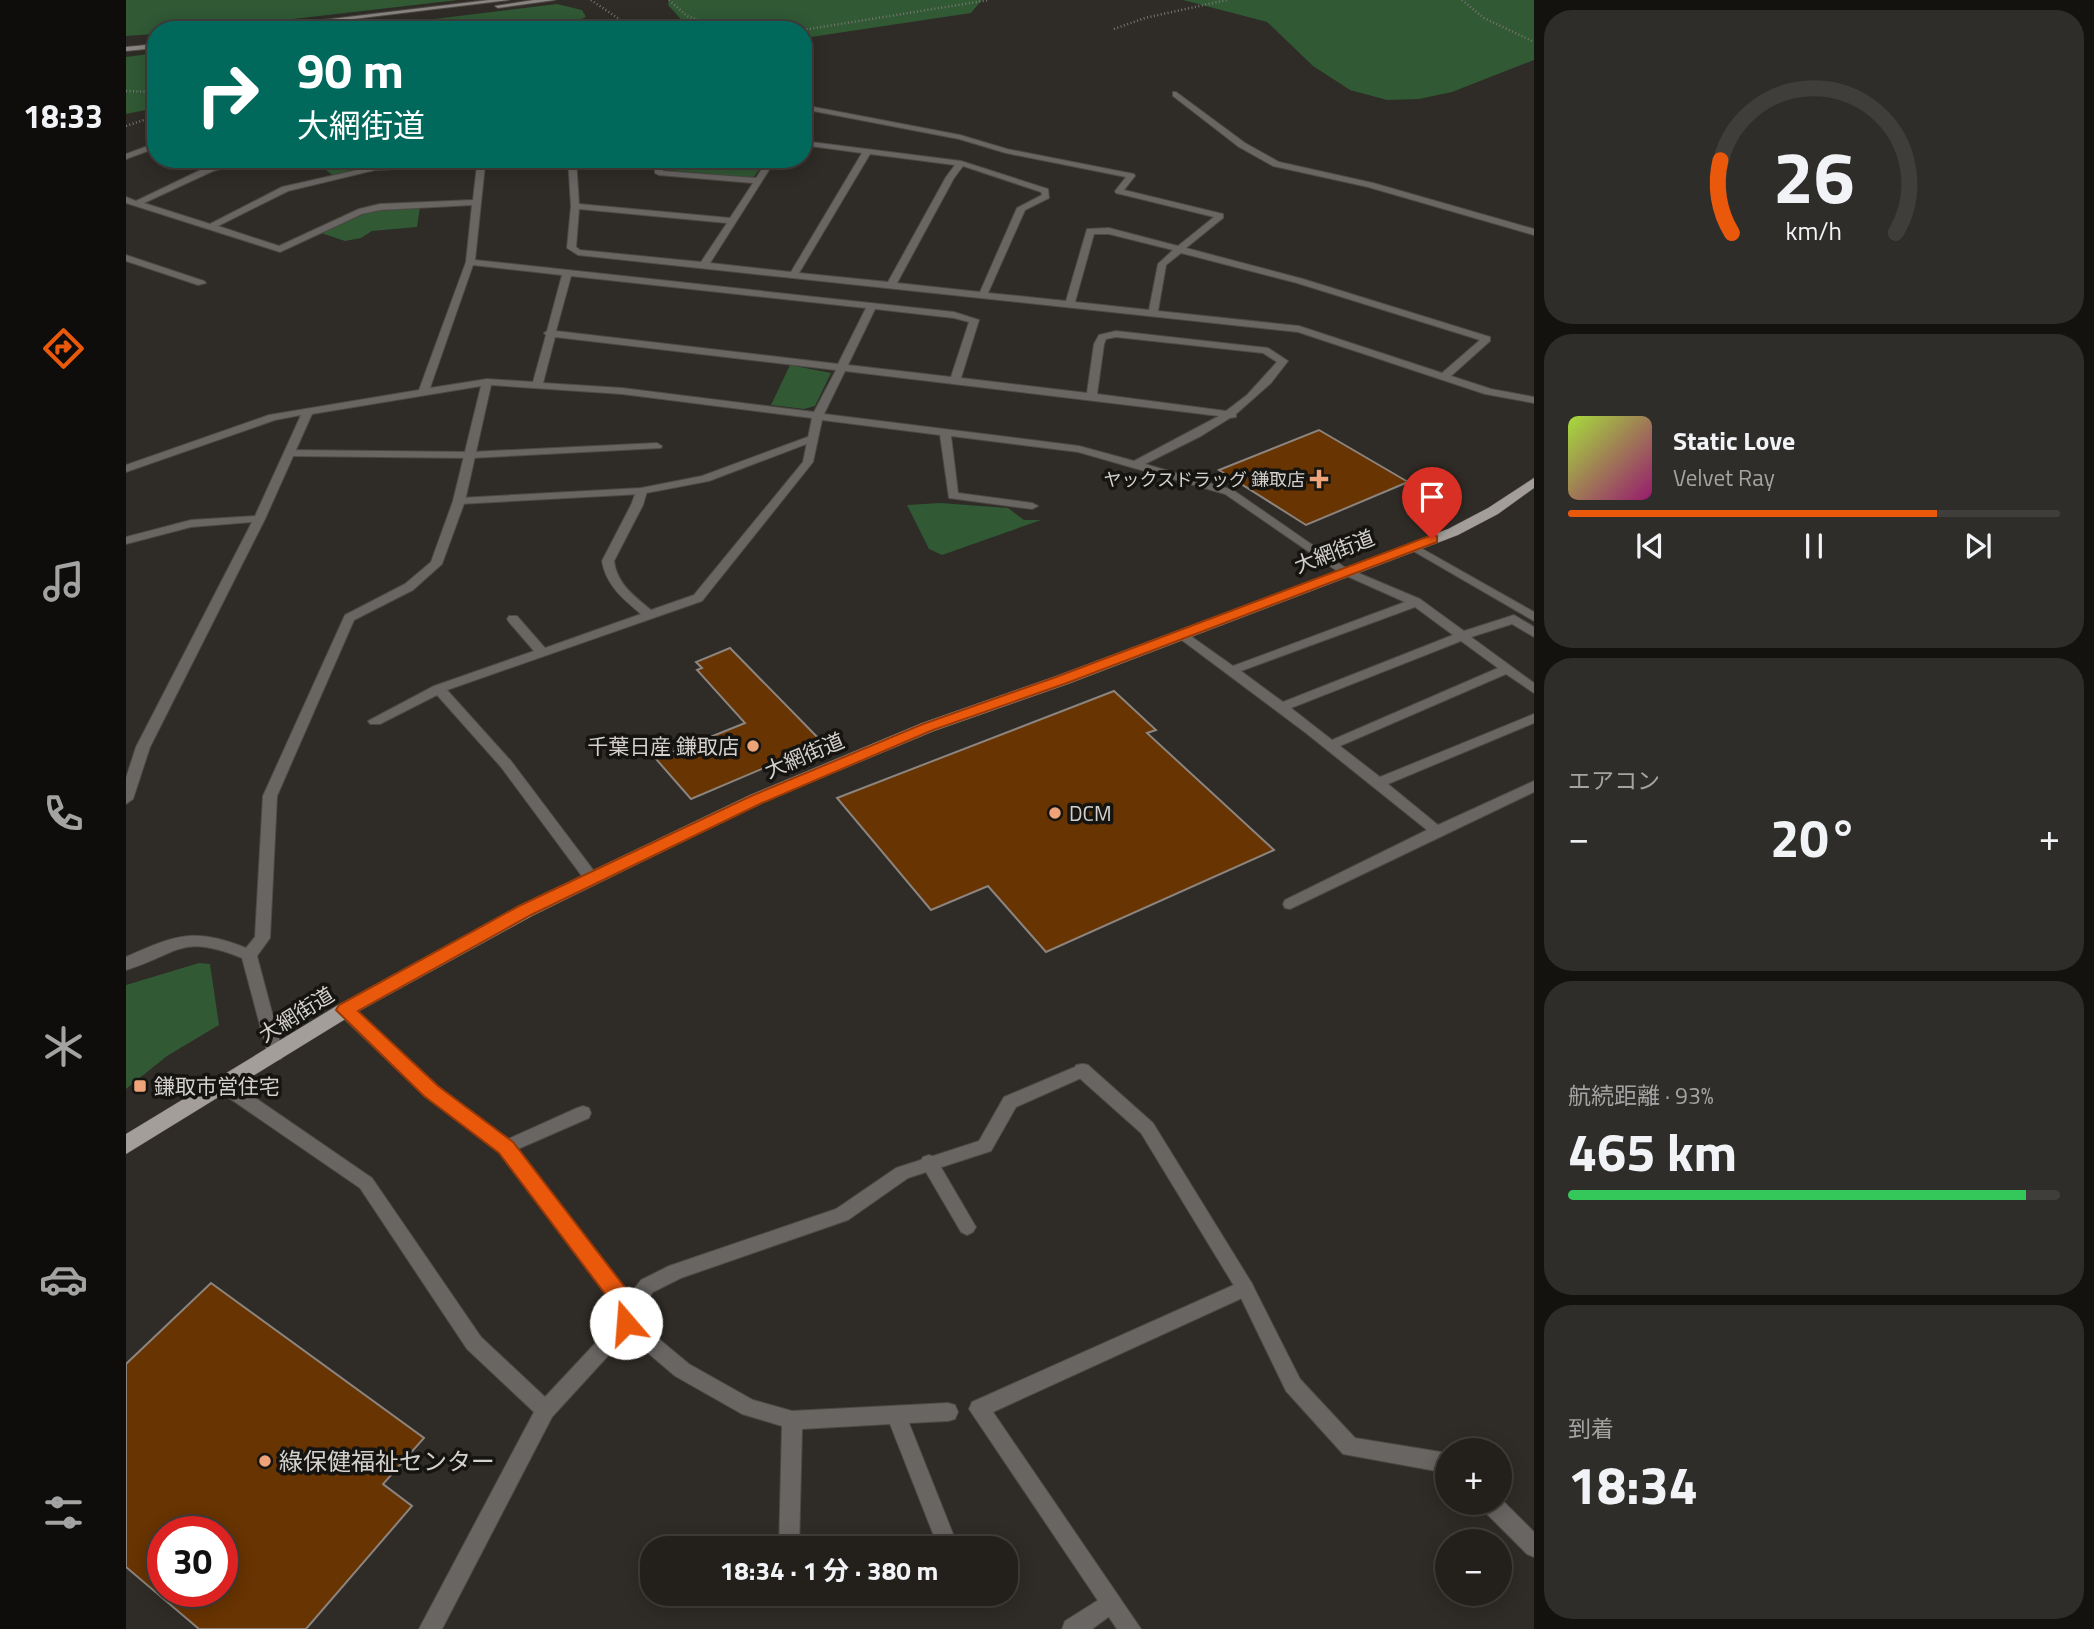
<!DOCTYPE html>
<html lang="ja">
<head>
<meta charset="utf-8">
<style>
	:root { --surface:#23201c; --page:#2f2d29; --text:#f1f3f6; --muted:#a3a3a3; --line:#403e3b; --accent:#ea580c }
	body { margin:0; font-family:"Titillium Web","Noto Sans JP",sans-serif; background:var(--page); color:var(--text); height:100vh; display:flex; flex-direction:column; font-size:26px; white-space:nowrap }
	* { box-sizing:border-box; margin:0 }
	p { font-size:23px; color:var(--muted) }
	.icon { flex:none; width:38px; height:38px; fill:none; stroke:currentColor; stroke-width:2; stroke-linecap:round; stroke-linejoin:round }
	.map { position:relative; flex:1; overflow:hidden }
	.drawer { display:flex; flex-direction:column; gap:10px; padding:10px; background:#13120f; width:560px }
	.drawer>* { flex:none }
	.guide { position:absolute; left:21px; top:21px; width:665px; height:147px; border-radius:28px; box-shadow:0 4px 18px #0003,0 0 0 2px var(--line); background:#00695c; color:#fff; overflow:hidden }
	.fabs { position:absolute; left:1309px; top:1438px; display:grid; gap:14px }
	.fabs a { display:grid; place-items:center; width:77px; height:77px; border-radius:50%; background:var(--surface); box-shadow:0 4px 18px #0003,0 0 0 2px var(--line); font-size:35px }
	.speed { position:absolute; left:21px; top:1516px; display:flex; gap:14px; font-size:35px; font-weight:700; text-align:center }
	.speed>* { display:grid; place-content:center; width:91px; height:91px; border-radius:50%; background:var(--surface); box-shadow:0 4px 18px #0003,0 0 0 2px var(--line); line-height:1 }
	.speed .limit { border:10px solid #d22; background:#fff; color:#111 }
	.pin { position:absolute; display:grid; place-items:center; width:60px; height:60px; color:#fff; margin:-72px -30px; border-radius:50% 50% 50% 0; rotate:-45deg; box-shadow:0 0 7px #0007 }
	.pin .icon { rotate:45deg }
	.me { position:absolute; width:77px; margin:-38px; rotate:342deg; stroke-linejoin:round; filter:drop-shadow(0 0 5px #0008) }
	.turn { display:flex; align-items:center; gap:24px; height:147px; padding:0 35px; font-size:32px }
	.turn .icon { width:91px; height:91px; stroke-width:2.5 }
	.turn b { display:block; font-size:49px; line-height:60px }
	.big { font-size:52px; font-weight:700; line-height:1.1 }
	.drawer .card { flex:1; display:flex; flex-direction:column; justify-content:center; gap:10px; min-width:0; padding:0 24px; border-radius:28px; background:var(--page) }
	.drawer .dial { align-items:center; gap:0 }
	.dial svg { height:182px; overflow:visible; fill:none; stroke:var(--line); stroke-width:7; stroke-linecap:round; text-anchor:middle }
	.dial text { fill:var(--text); stroke:none }
	.song { display:flex; align-items:center; gap:21px }
	.cover { width:84px; height:84px; border-radius:10px; background:linear-gradient(135deg,hsl(80 70% 55%),hsl(320 70% 35%)) }
	.played { height:7px; border-radius:4px; background:linear-gradient(90deg,var(--accent) 75%,var(--line) 75%) }
	.keys { display:flex; justify-content:space-around; direction:ltr }
	.heat { display:flex; justify-content:space-between; align-items:center; font-size:38px; direction:ltr }
	.charge { height:10px; border-radius:5px; background:linear-gradient(90deg,#34c759 93%,var(--line) 0) }
	.trip { position:absolute; left:514px; top:1536px; width:378px; height:70px; border-radius:28px; background:var(--surface); box-shadow:0 4px 18px #0003,0 0 0 2px var(--line); font-weight:700; line-height:70px; text-align:center }
	main { display:flex; flex:1; min-height:0 }
	.dock { display:flex; flex-direction:column; width:126px; justify-content:space-around; align-items:center; background:#0e0d0b; color:var(--muted) }
	.dock .icon { width:49px; height:49px }
	.dock .selected { color:var(--accent) }
	.dock b { font-size:32px; color:var(--text) }
	.map>svg:first-child { display:block }
	.green { fill:#305934 }
	.building { fill:#683401; stroke:#8b847f; stroke-width:2; fill-rule:evenodd }
	.lines { fill:none; stroke-linecap:round; stroke-linejoin:round }
	.lane-casing { stroke:#4d4944; stroke-width:2 }
	.street-casing { stroke:#4d4944; stroke-width:2 }
	.secondary-casing { stroke:#4d4944; stroke-width:2 }
	.primary-casing { stroke:#4d4944; stroke-width:1 }
	.path { stroke:#797571; stroke-width:2.5; stroke-dasharray:1 2.5; stroke-linecap:butt }
	.lane { fill:#686563; fill-rule:evenodd }
	.street { fill:#686563; fill-rule:evenodd }
	.secondary { fill:#8a8582; fill-rule:evenodd }
	.primary { fill:#a49e9a; fill-rule:evenodd }
	.route { fill:#ea580c; stroke:#983908; stroke-width:2 }
	.poi-dot { fill:#efa378; stroke:#151411; stroke-width:2.5 }
	.labels { text-anchor:middle; dominant-baseline:central; stroke-width:7; stroke-linejoin:round; paint-order:stroke }
	.far-poi-label { font-size:18px; fill:#d3d0cd; stroke:#151411; text-anchor:end }
	.street-label { font-size:21px; fill:#d3d0cd; stroke:#151411 }
	.poi-label { font-size:21px; fill:#d3d0cd; stroke:#151411; text-anchor:start }
	.near-poi-label { font-size:24px; fill:#d3d0cd; stroke:#151411; text-anchor:start }
</style>
</head>
<body>
<main>
<nav class="dock">
<b>18:33</b>
<svg class="icon selected" aria-label="directions" viewBox="0 0 24 24"><path d="M12 3l9 9-9 9-9-9zM9 14v-3h6M13 9l2 2-2 2"/></svg>
<svg class="icon" aria-label="music" viewBox="0 0 24 24"><path d="M9 18V5l10-2v13"/><circle cx="6" cy="18" r="3"/><circle cx="16" cy="16" r="3"/></svg>
<svg class="icon" aria-label="phone" viewBox="0 0 24 24"><path d="M5 4h4l2 5-3 2q2 4 5 5l2-3 5 2v4C11 20 4 13 5 4z"/></svg>
<svg class="icon" aria-label="climate" viewBox="0 0 24 24"><path d="M12 3v18M4 7l16 10M4 17L20 7"/></svg>
<svg class="icon" aria-label="car" viewBox="0 0 24 24"><path d="M5 17H2v-5l4-1 3-4h7l3 4 3 1v5h-3M9 17h6M6 11h13"/><circle cx="7" cy="17" r="2"/><circle cx="17" cy="17" r="2"/></svg>
<svg class="icon" aria-label="filters" viewBox="0 0 24 24"><path d="M4 7h16M4 17h16"/><circle cx="9" cy="7" r="2"/><circle cx="15" cy="17" r="2"/></svg>
</nav>
<div class="map">
<svg width="1408" height="1629" viewBox="0 0 1408 1629">
	<rect width="100%" height="100%" fill="#2f2b26"/>
	<path class="green" d="M0,0H332L72,30H30V34L0,36Z
		M543,0H856L845,13L685,37H677V30L563,28L542,5Z
		M1057,0H1408V60L1326,92L1293,99L1261,100L1224,90L1187,66L1141,22Z
		M431,4L456,10L460,17L429,30H218Z
		M30,53V108L0,114V57Z
		M187,159H248L247,165L206,175Z
		M540,159H641L627,178L542,170Z
		M294,207L291,227L246,231L235,238L219,241L195,233L243,212Z
		M664,365L705,373L689,406L678,409L645,405Z
		M814,503L882,508L898,520H915L816,555L803,549L781,505Z
		M73,963L84,964L93,1025L41,1056L0,1089V985Z"/>
	<path class="building" d="M1193,430L1282,482L1180,525L1093,470Z
		M604,648L697,743L565,799L530,759L619,723L571,670L576,668L570,662Z
		M988,691L1030,730L1021,733L1148,850L920,952L862,886L805,910L711,798Z
		M85,1283L298,1438L257,1484L286,1506L180,1629H73L0,1567V1364ZM37,1531H96V1591H37Z"/>
	<g class="lines">
		<g class="lane-casing">
			<path id="lane" d="M687,435L691,436V440L583,481L515,494L333,504L327,501L333,498L515,488L576,476Z
				M531,443L536,446L535,448L345,458L163,456L158,453L163,450L345,452Z
				M1218,567L1294,599L1338,631L1388,615L1408,627V637L1386,624L1345,637L1408,683V693L1380,674L1214,746L1254,777L1408,714V723L1262,784L1312,825L1408,781V792L1164,909L1159,908L1157,904L1159,900L1301,830L1180,733L1049,635L1055,631L1059,632L1107,666L1279,602L1214,573L1212,571ZM1289,607L1327,635L1157,702L1115,671ZM1335,641L1372,668L1206,740L1165,708Z
				M219,1004L225,1006L311,1086L382,1139L451,1108L457,1106L463,1108L465,1113L463,1118L392,1149L510,1304L512,1310L510,1316L503,1318L496,1316L374,1152L299,1096L213,1014L211,1010L213,1006Z
				M956,1064L962,1065L1027,1123L1125,1282L1174,1379L1229,1438L1321,1453V1473L1217,1454L1160,1391L1113,1294L1015,1133L950,1075L948,1070L950,1065Z
				M803,1155L809,1157L847,1222L850,1227L847,1232L841,1235L835,1232L797,1167L794,1162L797,1157Z
				M1374,1498L1408,1532V1557L1401,1554L1357,1510L1354,1503H1374Z
				M985,1592L992,1596L996,1603L992,1610L966,1629H936L939,1621Z"/>
		</g>
		<g class="street-casing">
			<path id="street" d="M1050,92L1119,143L1153,162L1247,183L1408,229V235L1242,187L1147,166L1113,147L1047,96V92Z
				M677,105L834,135L881,149L1008,174L1009,176L998,190L1097,214V218L1060,248L1177,279L1364,337V341L1325,376L1365,389L1408,397V403L1359,394L1172,332L452,255L441,248L445,206L442,159H450L453,204L604,218L627,183L533,175L529,173L528,159H536L537,171L630,178L642,159H650L584,263L665,272L736,153L677,145V141L835,161L922,189L923,198L899,210L862,293L940,301L961,229L983,228L1052,246L1088,217L990,193L989,191L1000,177L880,153L833,139L677,109ZM744,154L829,165L820,177L762,282L673,273ZM837,166L915,192L916,195L891,208L854,292L771,283L828,178ZM453,209L601,223L575,262L454,250L450,247ZM968,234H983L1047,250L1032,264L1023,310L949,302ZM1055,253L1171,283L1354,340L1316,373L1173,326L1032,311L1040,265Z
				M30,143V148L0,159V154Z
				M116,159H132L87,171L18,203L84,224L156,187L249,166L352,159H423L419,161L359,165L349,260L828,312L853,320L835,378L961,393L968,344L973,335L990,331L1142,348L1162,361L1145,383L1110,414V417L1104,418L1075,436L1019,464L1107,490L1224,571L1218,575L1214,573L1099,494L952,452L825,436L832,493L906,503L912,506L906,509L823,498L814,435L696,420L687,462L576,601L321,690L385,761L471,875L473,879L471,883H461L375,767L311,695L254,724H244L242,721L308,686L408,651L383,622L381,619L383,616H391L419,648L515,614C497,599 480,585 476,561L505,505L511,489H519L521,491L517,505L488,561C491,584 508,596 525,610L568,595L677,462L686,418L496,394L365,385L339,501L316,564L287,590L228,620L151,796L144,938L131,956L157,1054L155,1059L149,1060L143,1059L116,958C54,933 55,953 0,970V957C49,935 68,927 120,948L129,937L137,796L219,615L279,584L305,562L327,501L355,386L186,414L139,519L24,747L7,799L0,804V778L10,747L126,522L65,527L0,544V537L65,520L129,516L175,415L149,420L0,472V465L143,415L293,390L340,262L346,205L254,210L236,214L154,252L0,203V197L10,201L81,167ZM351,165L347,200L254,204L233,209L153,246L92,226L162,191L249,170ZM347,265L436,275L421,331L418,333L420,335L407,382L361,379L304,388ZM445,276L740,308L712,364L430,331ZM749,309L828,318L843,322L825,377L722,365ZM429,337L710,370L688,412L496,388L417,383ZM990,337L1137,353L1151,362L1121,395L1100,411L971,394L978,344L980,339ZM719,371L1093,416L1008,461L953,446L698,414Z
				M0,255L78,281L80,283L72,285L0,261Z
				M1286,543L1408,612V621L1282,548V544Z
				M956,1064L962,1065L964,1070L962,1075L890,1107L865,1151L782,1178L722,1220L555,1278L527,1292L512,1313L510,1320L563,1364L627,1400L666,1411L822,1403L829,1405L832,1412L829,1419L822,1421L783,1423L833,1549H813L764,1424L676,1429L673,1549H653L656,1426L616,1414L549,1376L501,1335L426,1417L316,1629H293L408,1412L341,1349L234,1188L90,1089L88,1084L90,1079L96,1077L102,1079L246,1178L355,1337L419,1397L492,1319L496,1304L515,1280L543,1266L710,1209L770,1168L853,1141L878,1097Z
				M1119,1280L1125,1282L1128,1288L1125,1294L867,1412L1015,1629H991L843,1409L846,1402Z"/>
		</g>
		<g class="secondary-casing">
			<path id="secondary" d="M363,0H383L137,30H114Z
				M408,0H429L372,8L369,6Z
				M30,44V48L0,51V47Z"/>
		</g>
		<g class="primary-casing">
			<path id="primary" d="M1408,478V488L1372,514L1332,535L942,684L808,731L636,803L406,916L226,1015L0,1154V1134L212,1005L392,906L624,795L796,723L930,676L1322,529L1362,508Z"/>
		</g>
		<path class="path" d="M465,0L499,23
			M543,0L561,16L602,30
			M1336,0L1358,18L1408,42
			M988,29L1019,18L1101,0
			M460,30L514,22L585,30
			M677,30L863,0
			M0,91L30,92
			M0,126L30,116"/>
		<use href="#lane" class="lane"/>
		<use href="#street" class="street"/>
		<use href="#secondary" class="secondary"/>
		<use href="#primary" class="primary"/>
	</g>
	<path class="route" d="M1306,535L1311,536V542L941,683L807,730L636,803L405,915L232,1011L312,1086L387,1142L511,1303L514,1310L507,1330L500,1333L492,1330L489,1323L492,1311L373,1153L298,1096L210,1010L213,1005L393,906L625,796L797,724L930,677Z"/>
	<g class="poi-dot">
		<path d="M1189.5 468.5h7v7h7v7h-7v7h-7v-7h-7v-7h7z"/>
		<circle cx="627" cy="746" r="7"/>
		<circle cx="929" cy="813" r="7"/>
		<rect x="7" y="1079" width="14" height="14" rx="3.5"/>
		<circle cx="139" cy="1461" r="7"/>
	</g>
	<g class="labels">
		<g class="far-poi-label">
			<text x="1179" y="479">ヤックスドラッグ 鎌取店</text>
		</g>
		<g class="street-label">
			<text transform="translate(1208 551) rotate(-21)">大網街道</text>
			<text transform="translate(678 755) rotate(-23)">大網街道</text>
			<text transform="translate(170 1014) rotate(-32)">大網街道</text>
		</g>
		<g class="poi-label">
			<text x="613" y="746" text-anchor="end">千葉日産 鎌取店</text>
			<text x="943" y="813">DCM</text>
			<text x="28" y="1086">鎌取市営住宅</text>
		</g>
		<g class="near-poi-label">
			<text x="153" y="1461">綠保健福祉センター</text>
		</g>
	</g>
</svg>
<div class="fabs">
<a>+</a>
<a>−</a>
</div>
<div class="speed"><div class="limit">30</div></div>
<div class="pin" style="left:1306px;top:539px;background:#d93025"><svg class="icon" aria-label="arrive" viewBox="0 0 24 24"><path d="M6 21V4h12l-3 4 3 4H6"/></svg></div>
<svg class="me" style="left:500px;top:1323px" viewBox="-20 -20 40 40"><circle r="19" fill="#fff"/><path d="M0-13L10 11 0 6-10 11z" fill="#ea580c"/></svg>
<div class="trip">18:34 · 1 分 · 380 m</div>
<div class="guide">
<div class="turn"><svg class="icon" aria-label="right" viewBox="0 0 24 24"><path d="M7 20v-9h11M14 6l5 5-5 5"/></svg><div><b>90 m</b>大網街道</div></div>
</div>
</div>
<section class="drawer">
<div class="card dial"><svg viewBox="0 0 100 80">
<path d="M14 69A42 42 0 1 1 86 69"/>
<path d="M14 69A42 42 0 0 1 9 37" stroke="#ea580c"/>
<text x="50" y="56" font-size="32" font-weight="700">26</text>
<text x="50" y="72" font-size="11">km/h</text>
</svg></div>
<div class="card">
<div class="song"><i class="cover"></i><div><b>Static Love</b><p>Velvet Ray</p></div></div>
<div class="played"></div>
<div class="keys"><svg class="icon" aria-label="previous" viewBox="0 0 24 24"><path d="M18 5L8 12l10 7zM5 5v14"/></svg><svg class="icon" aria-label="pause" viewBox="0 0 24 24"><path d="M8 5v14M16 5v14"/></svg><svg class="icon" aria-label="next" viewBox="0 0 24 24"><path d="M6 5l10 7-10 7zM19 5v14"/></svg></div>
</div>
<div class="card"><p>エアコン</p>
<div class="heat"><a>−</a><b class="big">20°</b><a>+</a></div>
</div>
<div class="card"><p>航続距離 · 93%</p><b class="big">465 km</b><div class="charge"></div></div>
<div class="card"><p>到着</p><b class="big">18:34</b></div>
</section>
</main>
</body>
</html>
